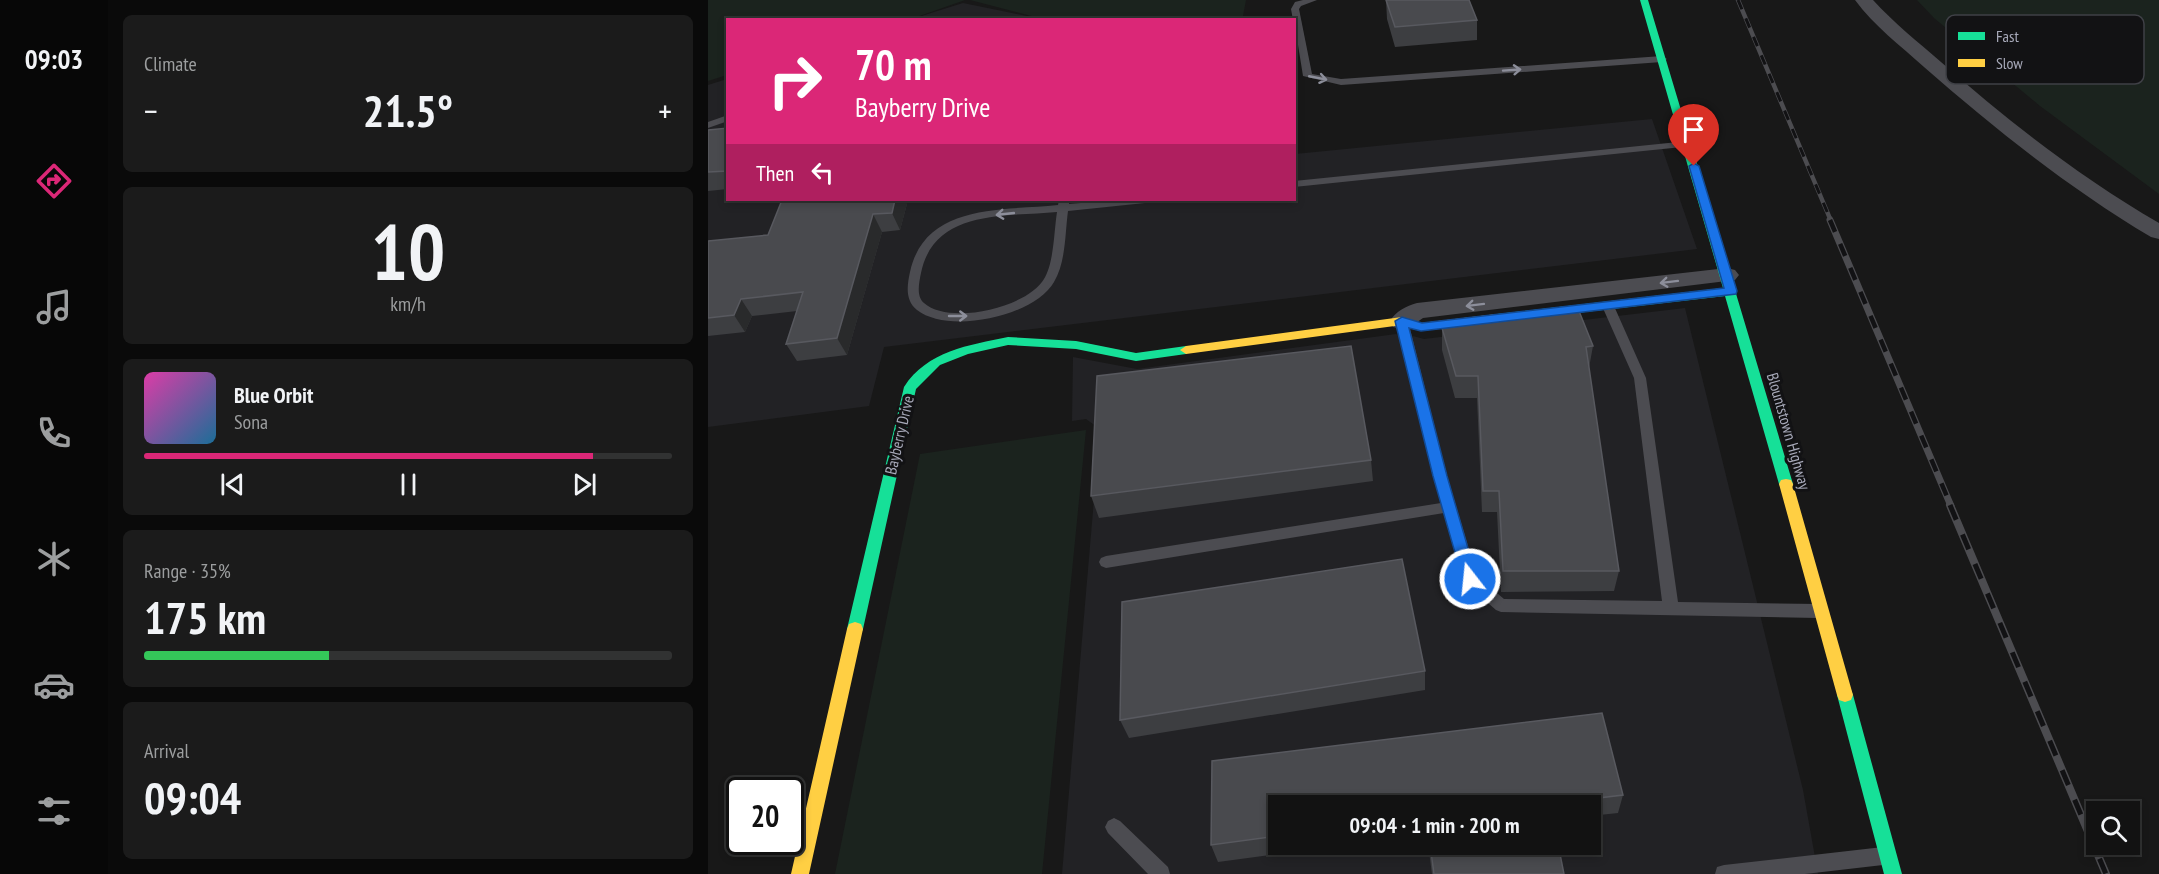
<!DOCTYPE html>
<html lang="en">
<head>
<meta charset="utf-8">
<style>
	:root { --surface:#121212; --page:#1b1b1b; --text:#f1f3f6; --muted:#9c9e9f; --line:#313232; --accent:#db2777 }
	body { margin:0; font-family:"PT Sans Narrow",sans-serif; background:var(--page); color:var(--text); height:100vh; display:flex; flex-direction:column; font-size:22px; white-space:nowrap }
	* { box-sizing:border-box; margin:0 }
	p { font-size:20px; color:var(--muted) }
	.icon { flex:none; width:33px; height:33px; fill:none; stroke:currentColor; stroke-width:2; stroke-linecap:round; stroke-linejoin:round }
	.map { position:relative; flex:1; overflow:hidden }
	.panel { display:flex; flex-direction:column; gap:15px; padding:15px; background:#0a0a0a; width:600px }
	.panel>* { flex:none }
	.banner { position:absolute; left:18px; top:18px; width:570px; height:183px; border-radius:0px; box-shadow:0 3px 9px #0003,0 0 0 2px var(--line); background:#db2777; color:#fff; overflow:hidden }
	.buttons { position:absolute; left:1378px; top:801px; display:grid; gap:12px }
	.buttons a { display:grid; place-items:center; width:54px; height:54px; border-radius:0px; background:var(--surface); box-shadow:0 3px 9px #0003,0 0 0 2px var(--line); font-size:30px }
	.speed { position:absolute; left:18px; top:777px; display:flex; gap:12px; font-size:30px; font-weight:700; text-align:center }
	.speed>* { display:grid; place-content:center; width:78px; height:78px; border-radius:50%; background:var(--surface); box-shadow:0 3px 9px #0003,0 0 0 2px var(--line); line-height:1 }
	.speed .limit { border:3px solid #111; border-radius:9px; background:#fff; color:#111 }
	.pin { position:absolute; display:grid; place-items:center; width:51px; height:51px; color:#fff; margin:-62px -26px; border-radius:50% 50% 50% 0; rotate:-45deg; box-shadow:0 0 6px #0007 }
	.pin .icon { rotate:45deg }
	.me { position:absolute; width:66px; margin:-33px; rotate:344deg; stroke-linejoin:round; filter:drop-shadow(0 0 4px #0008) }
	.turn { display:flex; align-items:center; gap:21px; height:126px; padding:0 30px; font-size:27px }
	.turn .icon { width:78px; height:78px; stroke-width:2.5 }
	.turn b { display:block; font-size:42px; line-height:51px }
	.then { display:flex; align-items:center; height:57px; padding:0 30px; background:#0003; gap:12px; font-size:22px }
	.big { font-size:45px; font-weight:800; line-height:1.1 }
	.panel .card { flex:1; display:flex; flex-direction:column; justify-content:center; gap:9px; min-width:0; padding:0 21px; border-radius:9px; background:var(--page) }
	.panel .dial { align-items:center; gap:0 }
	.dial b { font-size:78px; line-height:1 }
	.song { display:flex; align-items:center; gap:18px }
	.cover { width:72px; height:72px; border-radius:9px; background:linear-gradient(135deg,hsl(320 70% 55%),hsl(200 70% 35%)) }
	.played { height:6px; border-radius:3px; background:linear-gradient(90deg,var(--accent) 85%,var(--line) 85%) }
	.keys { display:flex; justify-content:space-around; direction:ltr }
	.heat { display:flex; justify-content:space-between; align-items:center; font-size:33px; direction:ltr }
	.charge { height:9px; border-radius:4px; background:linear-gradient(90deg,#34c759 35%,var(--line) 0) }
	.trip { position:absolute; left:560px; top:795px; width:333px; height:60px; border-radius:0px; background:var(--surface); box-shadow:0 3px 9px #0003,0 0 0 2px var(--line); font-weight:800; line-height:60px; text-align:center }
	main { display:flex; flex:1; min-height:0 }
	.tab-bar { display:flex; flex-direction:column; width:108px; justify-content:space-around; align-items:center; background:#070707; color:var(--muted) }
	.tab-bar .icon { width:42px; height:42px }
	.tab-bar .on { color:var(--accent) }
	.tab-bar b { font-size:27px; color:var(--text) }
	.map>svg:first-child { display:block }
	.built { fill:#222225; fill-rule:evenodd }
	.green { fill:#1b231e }
	.lines { fill:none; stroke-linecap:round; stroke-linejoin:round }
	.lane { fill:#4c4c51; fill-rule:evenodd }
	.street { fill:#4c4c51; fill-rule:evenodd }
	.fast { fill:#16e098; fill-rule:evenodd }
	.slow { fill:#ffcf43; fill-rule:evenodd }
	.rail-far2-casing { stroke:#4c4c50; stroke-width:4.5 }
	.rail-far1-casing { stroke:#4c4c50; stroke-width:7 }
	.rail-casing { stroke:#4c4c50; stroke-width:8 }
	.rail-far2 { stroke:#121214; stroke-width:3; stroke-dasharray:10; stroke-linecap:butt }
	.rail-far1 { stroke:#121214; stroke-width:4.5; stroke-dasharray:13; stroke-linecap:butt }
	.rail { stroke:#121214; stroke-width:5; stroke-dasharray:16; stroke-linecap:butt }
	.wall { fill:#3d3e41 }
	.shaded-wall { fill:#292a2b }
	.building { fill:#494a4e; stroke:#58595f; stroke-width:1.5 }
	.oneway { stroke:#8c8e9a }
	.route { fill:#1a73e8; stroke:#114b97; stroke-width:1.5 }
	.labels { text-anchor:middle; dominant-baseline:central; stroke-width:6; stroke-linejoin:round; paint-order:stroke }
	.street-label { font-size:16px; fill:#a8aaba; stroke:#121214 }
	.key { fill:#121214; stroke:#3f4046; stroke-width:1.5 }
	.key-label { font-size:16px; fill:#a8aaba }
</style>
</head>
<body>
<main>
<nav class="tab-bar">
<b>09:03</b>
<svg class="icon on" aria-label="directions" viewBox="0 0 24 24"><path d="M12 3l9 9-9 9-9-9zM9 14v-3h6M13 9l2 2-2 2"/></svg>
<svg class="icon" aria-label="music" viewBox="0 0 24 24"><path d="M9 18V5l10-2v13"/><circle cx="6" cy="18" r="3"/><circle cx="16" cy="16" r="3"/></svg>
<svg class="icon" aria-label="phone" viewBox="0 0 24 24"><path d="M5 4h4l2 5-3 2q2 4 5 5l2-3 5 2v4C11 20 4 13 5 4z"/></svg>
<svg class="icon" aria-label="climate" viewBox="0 0 24 24"><path d="M12 3v18M4 7l16 10M4 17L20 7"/></svg>
<svg class="icon" aria-label="car" viewBox="0 0 24 24"><path d="M5 17H2v-5l4-1 3-4h7l3 4 3 1v5h-3M9 17h6M6 11h13"/><circle cx="7" cy="17" r="2"/><circle cx="17" cy="17" r="2"/></svg>
<svg class="icon" aria-label="filters" viewBox="0 0 24 24"><path d="M4 7h16M4 17h16"/><circle cx="9" cy="7" r="2"/><circle cx="15" cy="17" r="2"/></svg>
</nav>
<section class="panel">
<div class="card"><p>Climate</p>
<div class="heat"><a>−</a><b class="big">21.5°</b><a>+</a></div>
</div>
<div class="card dial"><b>10</b><p>km/h</p></div>
<div class="card">
<div class="song"><i class="cover"></i><div><b>Blue Orbit</b><p>Sona</p></div></div>
<div class="played"></div>
<div class="keys"><svg class="icon" aria-label="previous" viewBox="0 0 24 24"><path d="M18 5L8 12l10 7zM5 5v14"/></svg><svg class="icon" aria-label="pause" viewBox="0 0 24 24"><path d="M8 5v14M16 5v14"/></svg><svg class="icon" aria-label="next" viewBox="0 0 24 24"><path d="M6 5l10 7-10 7zM19 5v14"/></svg></div>
</div>
<div class="card"><p>Range · 35%</p><b class="big">175 km</b><div class="charge"></div></div>
<div class="card"><p>Arrival</p><b class="big">09:04</b></div>
</section>
<div class="map">
<svg width="1451" height="874" viewBox="0 0 1451 874">
	<rect width="100%" height="100%" fill="#181818"/>
	<path class="built" d="M255,3L333,19H204Z
		M19,79L20,200H586L587,154L944,119L989,249L176,347L161,406L0,427V85Z
		M977,308L1095,790L1110,874H354L392,429L378,419L364,421L365,357L429,369L688,334L692,337L697,334L716,339ZM570,806H882V844H570Z"/>
	<path class="green" d="M0,0H257L203,19L20,20L19,75L0,81Z
		M262,0H538L535,16L490,20L335,19Z
		M1209,0H1451V194L1332,106L1226,18Z
		M378,430L334,874H127L212,454Z"/>
	<g class="lines">
		<path class="lane" d="M595,0H609L593,6L591,9L604,74L633,79L954,56L959,59L954,62L633,85L595,76L586,20H585L583,9L587,2Z
			M20,115V121L0,128V122Z
			M980,141L985,144L984,146L586,187V181Z
			M351,200H361V204L409,200H442L437,203L360,211C357,233 358,262 346,282C327,316 241,335 209,310C197,300 199,286 202,272C217,203 294,211 350,205ZM349,212C346,231 346,263 336,279C320,307 242,326 216,303C208,296 211,283 213,273C226,209 297,217 349,212Z
			M900,302L906,306L938,378L970,602L1110,604L1115,606L1118,611L1115,616L1110,618L793,612L788,610L757,583L736,513L398,568L393,566L391,562L393,558L398,556L733,503L688,321L694,317L700,321L739,476L769,576L796,599L954,601L926,378L894,306Z
			M406,818L412,821L460,867L462,874H440L400,833L397,827L400,821Z
			M1175,847L1181,850L1184,856L1181,862L1175,865L1097,874H1007L1009,867L1016,865Z"/>
		<path class="street" d="M1147,0H1165C1186,23 1210,42 1233,62C1301,122 1372,177 1451,223V239L1443,237C1361,188 1288,130 1216,67C1193,46 1166,26 1147,0Z
			M1019,268L1027,270L1031,275L1027,280L715,318C705,325 698,330 685,327L682,321C688,311 698,306 709,303Z"/>
		<path class="fast" d="M932,0H940L1085,484L1083,488H1073L1071,484L1017,296L789,322L783,318L789,314L1015,288Z
			M300,337L368,341L428,353L478,346L484,350L478,354L428,361L368,349L300,345L260,354L232,365L208,389L155,629L153,634L147,636L141,634L139,629L196,387C219,351 261,345 300,337Z
			M1137,688L1143,690L1145,695L1194,874H1176L1129,695L1131,690Z"/>
		<path class="slow" d="M789,314L795,318L793,321L713,331L694,325L478,354L472,350L478,346L694,317L713,323Z
			M1078,479L1083,480L1085,484L1145,695L1143,700L1137,702L1131,700L1129,695L1071,484L1073,480Z
			M147,622L153,624L155,629L101,874H83L139,629L141,624Z"/>
		<g class="rail-far2-casing">
			<path id="rail-far2" d="M1030,0L1123,221"/>
		</g>
		<g class="rail-far1-casing">
			<path id="rail-far1" d="M1122,220L1243,506"/>
		</g>
		<g class="rail-casing">
			<path id="rail" d="M1242,505L1398,874"/>
		</g>
		<use href="#rail-far2" class="rail-far2"/>
		<use href="#rail-far1" class="rail-far1"/>
		<use href="#rail" class="rail"/>
	</g>
	<path class="wall" d="M678,0L769,20V40L687,47L679,19Z
		M20,128V189L0,191V130Z
		M200,200L192,230L174,232L139,355L89,361L78,344L89,311L44,316L37,332L0,336V241L60,235Z
		M734,328L885,346L881,368L911,571L906,591L793,592L789,512H774L769,398H747L734,350Z
		M663,460L665,481L391,518L383,496Z
		M717,671V690L421,738L412,720Z
		M504,761L915,795L910,813L882,816V806H570V844H642L510,862L503,845Z
		M720,844H850L856,874H724Z"/>
	<path class="shaded-wall" d="M187,200H200L192,230L184,213Z
		M165,214L174,232L139,355L129,338Z
		M33,299L44,316L37,332L26,315Z"/>
	<path class="building" d="M678,0H761L769,20L687,27Z
		M20,128V171L0,172V130Z
		M74,200H187L184,213L165,214L129,338L78,344L95,292L33,299L26,315L0,318V241L60,235Z
		M871,311L885,346L878,347L911,571H795L791,491H775L770,376H748L734,328Z
		M643,346L663,460L383,496L389,376Z
		M694,559L717,671L412,720L414,602Z
		M894,713L915,795L841,804V806H570V836L503,845L504,761Z
		M722,844H850L856,874H726Z"/>
	<defs><path id="oneway-shaft" d="M-6 0H5M1.5-3L5.5 0L1.5 3" fill="none" stroke-width="1.6" stroke-linecap="round" stroke-linejoin="round" transform="scale(1.5)"/></defs>
	<g class="oneway">
		<use href="#oneway-shaft" transform="translate(804 70) rotate(-4)"/>
		<use href="#oneway-shaft" transform="translate(610 78) rotate(11)"/>
		<use href="#oneway-shaft" transform="translate(297 214) rotate(174)"/>
		<use href="#oneway-shaft" transform="translate(961 282) rotate(173)"/>
		<use href="#oneway-shaft" transform="translate(767 305) rotate(173)"/>
		<use href="#oneway-shaft" transform="translate(250 316)"/>
	</g>
	<path class="route" d="M986,163L991,166L1029,291L1028,294L713,331L701,328L739,476L769,579L767,584L762,586L756,584L725,476L687,321L694,317L714,323L1016,288L981,166Z"/>
	<g class="labels">
		<g class="street-label">
			<text transform="translate(1081 431) rotate(74)">Blountstown Highway</text>
			<text transform="translate(191 435) rotate(-77)">Bayberry Drive</text>
		</g>
	</g>
	<rect x="1238" y="15" width="198" height="69" rx="9" class="key"/>
	<rect x="1250" y="32" width="27" height="8" fill="#16e098"/>
	<rect x="1250" y="59" width="27" height="8" fill="#ffcf43"/>
	<g class="key-label">
		<text x="1288" y="42">Fast</text>
		<text x="1288" y="69">Slow</text>
	</g>
</svg>
<div class="buttons">
<a><svg class="icon" aria-label="search" viewBox="0 0 24 24"><circle cx="10" cy="10" r="6"/><path d="M15 15l6 6"/></svg></a>
</div>
<div class="speed"><div class="limit">20</div></div>
<div class="pin" style="left:986px;top:166px;background:#d93025"><svg class="icon" aria-label="arrive" viewBox="0 0 24 24"><path d="M6 21V4h12l-3 4 3 4H6"/></svg></div>
<svg class="me" style="left:762px;top:579px" viewBox="-20 -20 40 40"><circle r="17" fill="#1a73e8" stroke="#fff" stroke-width="3"/><path d="M0-11L8 9 0 5-8 9z" fill="#fff"/></svg>
<div class="trip">09:04 · 1 min · 200 m</div>
<div class="banner">
<div class="turn"><svg class="icon" aria-label="right" viewBox="0 0 24 24"><path d="M7 20v-9h11M14 6l5 5-5 5"/></svg><div><b>70 m</b>Bayberry Drive</div></div>
<div class="then">Then<svg class="icon" aria-label="left" viewBox="0 0 24 24"><path d="M17 20v-9H6M10 6l-5 5 5 5"/></svg></div>
</div>
</div>
</main>
</body>
</html>
